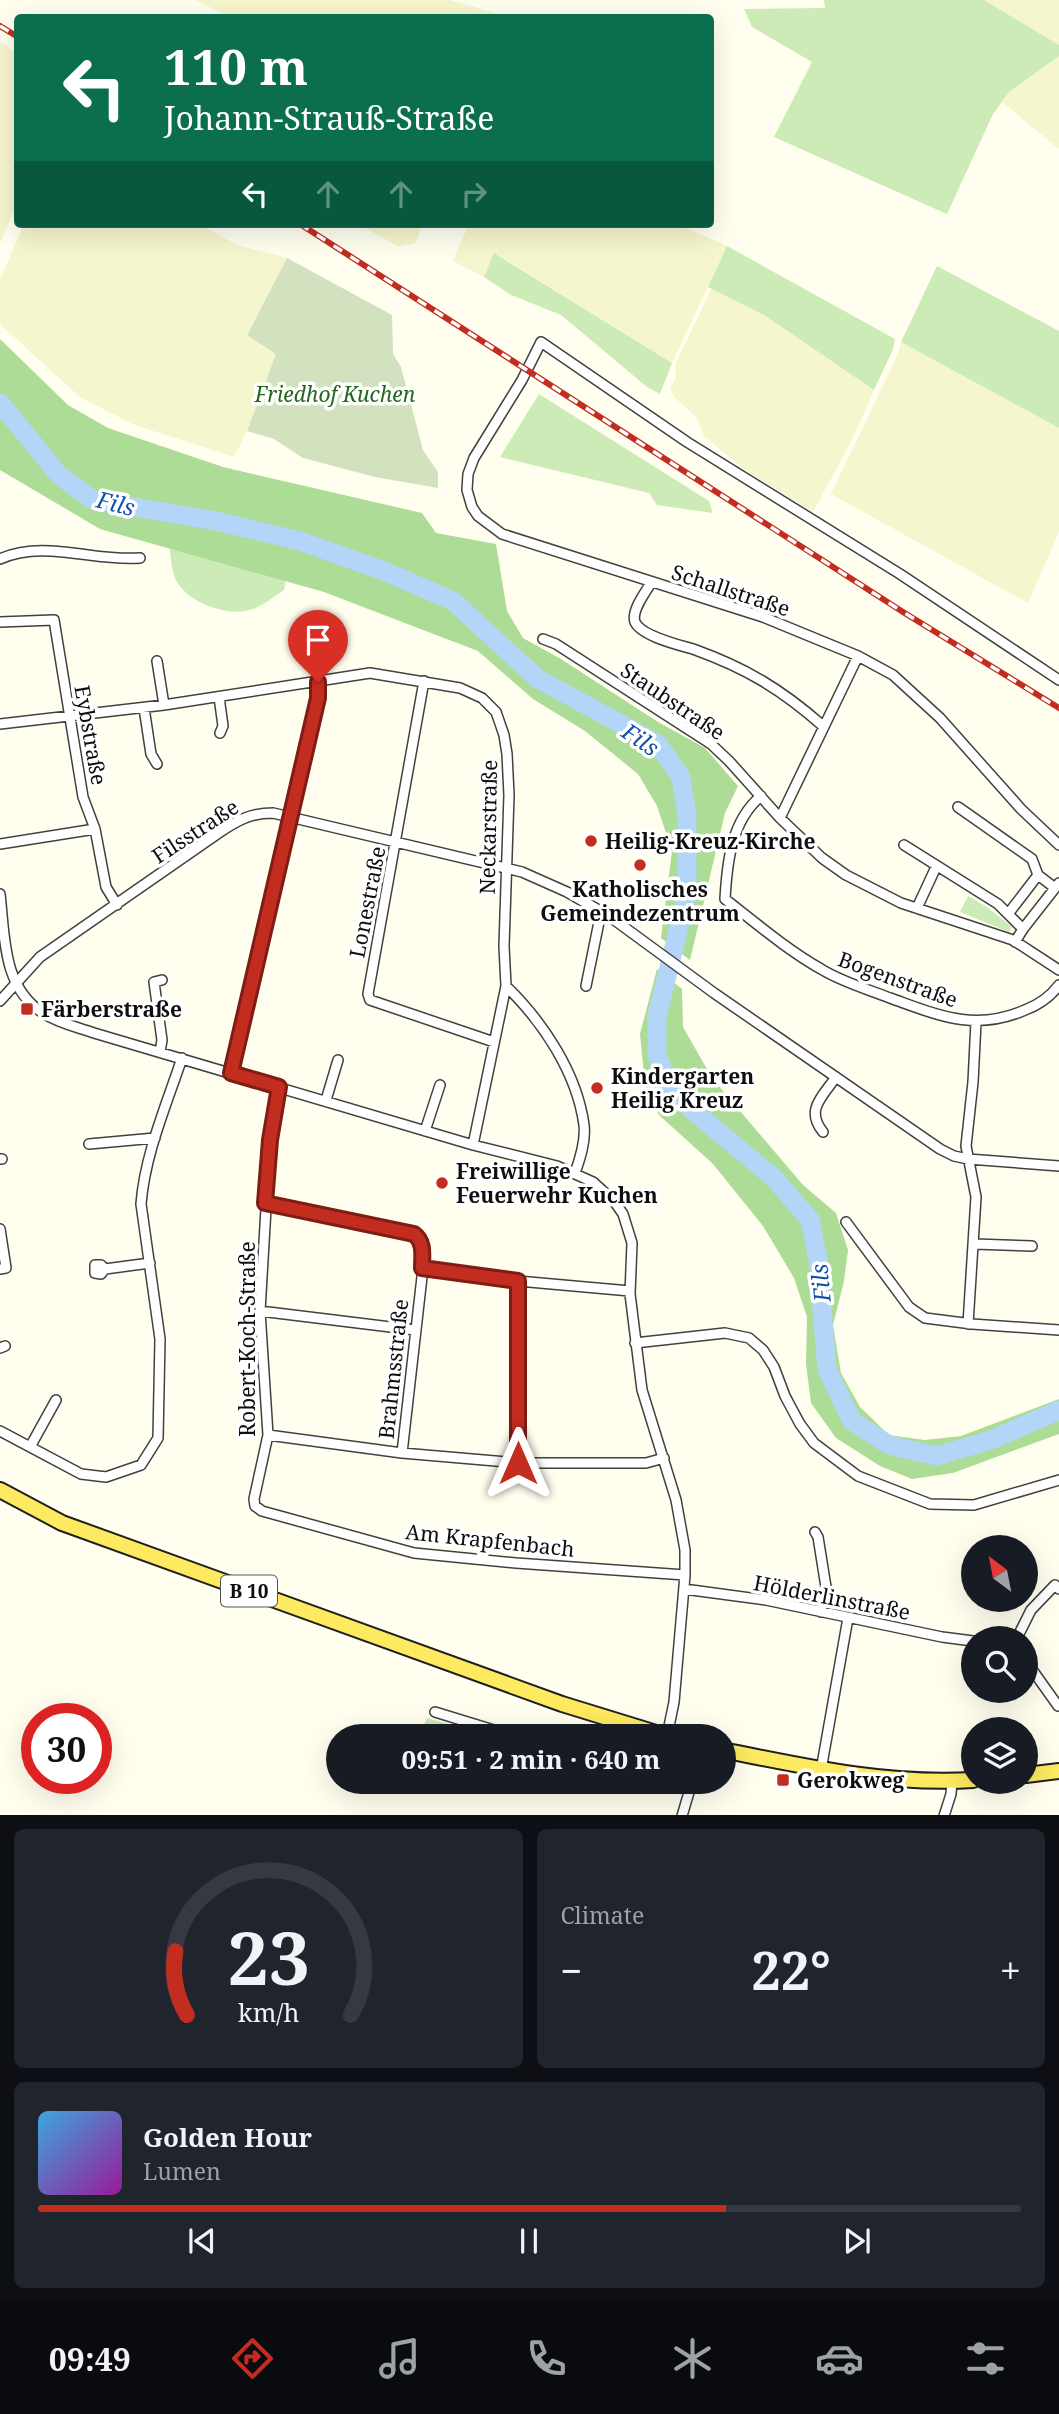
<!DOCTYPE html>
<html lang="en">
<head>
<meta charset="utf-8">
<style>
	:root { --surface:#171b24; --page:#20242c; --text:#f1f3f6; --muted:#9ea1a6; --line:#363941; --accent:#c32d20 }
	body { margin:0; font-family:"Noto Serif",serif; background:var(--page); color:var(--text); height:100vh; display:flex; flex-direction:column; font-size:26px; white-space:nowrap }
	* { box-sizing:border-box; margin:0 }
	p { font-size:23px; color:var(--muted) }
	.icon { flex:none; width:38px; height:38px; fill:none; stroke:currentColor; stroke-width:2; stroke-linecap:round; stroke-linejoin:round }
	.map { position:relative; height:1815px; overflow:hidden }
	.drawer { display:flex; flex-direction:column; gap:14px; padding:14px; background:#0d0f14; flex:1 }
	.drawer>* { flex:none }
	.top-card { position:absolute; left:14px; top:14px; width:700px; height:214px; border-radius:7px; box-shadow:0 7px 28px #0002; background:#0b6e4f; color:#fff; overflow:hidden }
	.needle { width:46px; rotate:328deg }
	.tools { position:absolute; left:961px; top:1535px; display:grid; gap:14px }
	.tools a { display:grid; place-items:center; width:77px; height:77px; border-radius:50%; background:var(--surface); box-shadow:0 7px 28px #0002; font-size:35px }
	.speed { position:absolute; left:21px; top:1703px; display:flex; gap:14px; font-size:35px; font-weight:700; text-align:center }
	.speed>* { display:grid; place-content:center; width:91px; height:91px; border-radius:50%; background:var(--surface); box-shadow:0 7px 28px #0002; line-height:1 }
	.speed .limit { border:10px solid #d22; background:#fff; color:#111 }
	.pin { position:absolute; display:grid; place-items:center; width:60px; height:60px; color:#fff; margin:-72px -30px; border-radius:50% 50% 50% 0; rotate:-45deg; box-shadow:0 0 7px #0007 }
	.pin .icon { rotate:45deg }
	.me { position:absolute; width:77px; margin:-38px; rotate:0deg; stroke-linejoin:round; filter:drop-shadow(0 0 5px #0008) }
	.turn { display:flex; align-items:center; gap:24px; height:147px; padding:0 35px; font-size:32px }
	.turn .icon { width:91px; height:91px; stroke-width:2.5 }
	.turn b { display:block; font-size:49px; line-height:60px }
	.lanes { display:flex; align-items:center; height:66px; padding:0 35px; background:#0003; justify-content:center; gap:35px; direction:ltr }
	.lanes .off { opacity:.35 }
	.big { font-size:52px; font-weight:700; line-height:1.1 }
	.drawer .card { flex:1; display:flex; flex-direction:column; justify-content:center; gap:10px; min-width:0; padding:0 24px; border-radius:10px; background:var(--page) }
	.drawer .dial { align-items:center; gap:0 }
	.dial svg { height:182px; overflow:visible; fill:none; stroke:var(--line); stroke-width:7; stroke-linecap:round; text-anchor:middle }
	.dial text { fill:var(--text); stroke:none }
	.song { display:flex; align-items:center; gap:21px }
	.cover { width:84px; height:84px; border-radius:10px; background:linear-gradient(135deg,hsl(200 70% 55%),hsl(300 70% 35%)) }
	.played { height:7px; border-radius:4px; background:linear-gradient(90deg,var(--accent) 70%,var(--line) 70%) }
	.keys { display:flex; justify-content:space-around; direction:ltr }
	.heat { display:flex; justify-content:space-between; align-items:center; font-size:38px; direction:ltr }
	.drawer .tiles { flex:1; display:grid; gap:14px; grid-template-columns:1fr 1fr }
	.card:last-child { grid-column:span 2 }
	.trip { position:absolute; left:326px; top:1724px; width:410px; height:70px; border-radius:35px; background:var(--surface); box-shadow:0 7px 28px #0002; font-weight:700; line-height:70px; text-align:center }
	.tab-bar { display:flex; height:112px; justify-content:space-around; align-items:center; background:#090b0e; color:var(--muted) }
	.tab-bar .icon { width:49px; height:49px }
	.tab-bar .selected { color:var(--accent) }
	.tab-bar b { font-size:32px; color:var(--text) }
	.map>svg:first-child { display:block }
	.farmland { fill:#f5f6ce }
	.green { fill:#ccebb7 }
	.forest { fill:#addc96 }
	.cemetery { fill:#d2e2bf }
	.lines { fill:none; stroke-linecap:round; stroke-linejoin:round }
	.river { stroke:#b2d5f8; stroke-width:19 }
	.street-casing { stroke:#414141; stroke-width:12 }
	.primary-casing { stroke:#1f1f1f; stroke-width:18 }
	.street { stroke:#fff; stroke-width:9 }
	.primary { stroke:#fdea61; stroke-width:14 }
	.rail-casing { stroke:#c32d20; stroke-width:6 }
	.rail { stroke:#fff; stroke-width:3.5; stroke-dasharray:10; stroke-linecap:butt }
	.route-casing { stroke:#7f1d15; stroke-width:18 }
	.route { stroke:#c32d20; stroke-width:12 }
	.poi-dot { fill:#c32d20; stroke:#fff; stroke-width:2.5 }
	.labels { text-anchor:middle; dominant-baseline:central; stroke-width:7; stroke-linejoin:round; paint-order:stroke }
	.shield { fill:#fff; stroke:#565656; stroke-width:2 }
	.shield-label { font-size:19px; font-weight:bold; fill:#0e0e0e }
	.park-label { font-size:21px; font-style:italic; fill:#22681c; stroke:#fff }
	.street-label { font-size:21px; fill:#0e0e0e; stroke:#fff }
	.poi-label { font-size:21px; font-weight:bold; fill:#0e0e0e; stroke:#fff; text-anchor:start }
	.water-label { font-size:23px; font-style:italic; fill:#1253a5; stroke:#fff }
</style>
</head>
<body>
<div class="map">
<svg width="1059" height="1816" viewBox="0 0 1059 1816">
	<rect width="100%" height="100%" fill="#fffeef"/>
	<path class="farmland" d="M195,0H450L508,17H230Z
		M984,0H1059V45Z
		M0,42L18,54L17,203L0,243Z
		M1059,56V149L1002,102L1009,92Z
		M24,224H199L237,245L287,258L247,334L276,354L247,431L234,457L132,424L80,397L0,324V279Z
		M358,224H422L416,243L399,247Z
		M469,224H677L727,246L672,363L495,253L484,277L453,261Z
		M712,288L764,315L874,390L852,440L813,512L744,469L704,436L697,418L675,398L670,389L676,377L675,365Z
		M901,342L1059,428V531L1028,603L831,494L898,354Z"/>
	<path class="green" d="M824,0H984L1059,45V56L1009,92L993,114L947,214L774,137L812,62L752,27L744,9L825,8Z
		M727,246L895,339L893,349L874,390L764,315L708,287Z
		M494,253L672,363L660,394L647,387L561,315L511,295L484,277Z
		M937,266L1059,331V428L901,342Z
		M539,394L709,501L713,513L657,505L649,493L500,457Z
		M189,520L290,553L284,590C272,598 259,609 245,611C223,615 189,602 177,582C172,573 171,560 170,550Z
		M968,896L987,907L1012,927L1009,932L960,912Z
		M427,1718L493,1736H419Z"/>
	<path class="forest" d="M0,339L68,405L108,428L223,467L422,513L436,533L496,544L507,611L523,638L561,659L658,722L705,748L738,786L725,813L690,960L661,938L672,851L657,806L638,774L585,731L533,699L478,651L324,592L100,529L0,470Z
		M657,969L682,989L683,1027L712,1078L803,1185L836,1213L848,1250L844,1281L833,1325L841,1373L860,1407L889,1435L925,1440L961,1436L1059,1399V1434L953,1473L912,1479L880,1466L836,1438L811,1403L806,1364L807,1317L794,1278L763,1226L713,1164L659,1115L645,1085L640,1034Z"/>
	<path class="cemetery" d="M287,258L392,315L393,354L401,367L423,450L438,472V488L375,477L303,458L274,439L247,431L276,354L247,335Z"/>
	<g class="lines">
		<path class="river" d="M0,403L59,475L93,500L216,521L300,541L384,571L453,601L538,679L658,744L681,777L687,816V895L657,1016V1055L669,1084L692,1110L774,1178L810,1220L818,1260L827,1370L852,1421L889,1445L937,1456L991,1440L1059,1410"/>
		<g class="street-casing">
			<path id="street" d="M0,559C44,539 94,562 140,558
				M651,583C645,593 631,611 635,622C641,636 679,645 693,649C746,668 781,689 823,726
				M0,622L54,620L83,797L95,829L106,887L117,905
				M543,639L556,644L711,744L729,761L780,818L822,858L846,875L901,903L1013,940L1059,970
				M157,661L164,705
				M1059,680L900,574L687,442L541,342L522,380L474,458L468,474L467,490L472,507L478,516L502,534L763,617L858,656L893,675L940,718L1021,809L1059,845
				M424,681L368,994L370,1000L494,1042
				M219,697L223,726L220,733
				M144,708L151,754L157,764
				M0,724L164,705L370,673L460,688L482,698L496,712L504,735L507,754L509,795L504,946L506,986L473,1145
				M761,796C731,821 727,863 725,899C756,923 786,949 821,969C842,982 867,989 890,998C938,1015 974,1032 1025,1010C1038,1005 1050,997 1059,985
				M958,807L1032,859L1038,875L1008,914
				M780,818L858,656
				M0,844L95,829
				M904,845L998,904L1023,929
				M1038,875L1055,888
				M0,894C5,936 2,987 43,1013C58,1023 77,1027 94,1033L473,1145L557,1166L593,1182L614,1201L623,1214L632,1243L630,1294L642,1390L676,1500L685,1550V1575L674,1702L667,1736
				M917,908L936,867
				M1015,942L1023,929L1059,883
				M506,986C543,1022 577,1073 584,1125C586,1141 580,1159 575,1173
				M586,986L599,922L604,914
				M0,1001L40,957L220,832C238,820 251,813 273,813L522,872L567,892L609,916L714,993L940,1149L954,1156L968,1159L1059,1166
				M160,1052L162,1040L154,982L162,980
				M231,1073L318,698V682
				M279,1087L270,1140L260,1311L268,1435L254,1499L255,1506L262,1511L414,1553L516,1563L685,1575
				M326,1100L338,1060
				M425,1131L440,1085
				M823,1132C805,1110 822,1097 836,1077
				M89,1144L155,1138
				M0,1159H2
				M265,1203L414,1234C424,1242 422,1256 423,1268L402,1453
				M846,1222L909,1307L925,1318L972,1324L1059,1330
				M0,1229L6,1268L0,1269
				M974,1244L1032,1246
				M423,1268L518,1281L630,1291
				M105,1269L101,1274L95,1273V1265H101L105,1269L150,1263
				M260,1311L415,1330
				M968,1324L976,1197L966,1146L973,1082L976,1022
				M635,1343L725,1333L749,1338L763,1350L774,1367L785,1396L800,1424L814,1443L858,1476L930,1504L974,1505L1059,1480
				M0,1348L5,1346
				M0,1431L81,1474L106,1477L141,1465L158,1438L160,1339L141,1204C145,1154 166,1106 182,1058
				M268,1435L402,1453L518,1463H646L664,1458
				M30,1447L56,1400
				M518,1463V1281
				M815,1532L818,1537L826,1587L821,1612
				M684,1589L766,1600L942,1637L973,1641
				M1017,1638L1031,1610L1055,1585L1059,1589
				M1026,1661L1058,1706
				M435,1712L513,1736
				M821,1770L848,1618
				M682,1816L692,1782
				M944,1816L951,1794L952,1781"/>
		</g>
		<g class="primary-casing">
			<path id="primary" d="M0,1490L62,1523L562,1704L666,1736
				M723,1750C806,1767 887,1785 973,1780
				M1026,1775L1059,1771"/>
		</g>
		<use href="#street" class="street"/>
		<use href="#primary" class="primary"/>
		<g class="rail-casing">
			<path id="rail" d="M0,26L18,37
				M300,224L903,612L1059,708"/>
		</g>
		<use href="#rail" class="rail"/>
	</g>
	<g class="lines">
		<g class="route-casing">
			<path id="route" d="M318,682V698L231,1073L279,1087L270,1140L265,1203L414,1234C425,1242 422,1256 422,1268L518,1281V1463"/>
		</g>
		<use href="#route" class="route"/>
	</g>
	<g class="poi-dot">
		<circle cx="591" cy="841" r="7"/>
		<circle cx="640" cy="865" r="7"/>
		<rect x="20" y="1002" width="14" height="14" rx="3.5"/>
		<circle cx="597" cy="1088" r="7"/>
		<circle cx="442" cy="1183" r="7"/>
		<rect x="776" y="1773" width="14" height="14" rx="3.5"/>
	</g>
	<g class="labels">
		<rect class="shield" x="221" y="1575.5" width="56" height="31" rx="5"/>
		<g class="shield-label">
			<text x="249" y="1591">B 10</text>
		</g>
		<g class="park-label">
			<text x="335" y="394">Friedhof Kuchen</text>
		</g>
		<g class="street-label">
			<text transform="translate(731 590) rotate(18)">Schallstraße</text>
			<text transform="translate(673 701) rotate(34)">Staubstraße</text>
			<text transform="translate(91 735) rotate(80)">Eybstraße</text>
			<text transform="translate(488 827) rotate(-89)">Neckarstraße</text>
			<text transform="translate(195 831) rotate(-33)">Filsstraße</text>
			<text transform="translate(367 902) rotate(-79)">Lonestraße</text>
			<text transform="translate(898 979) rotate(20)">Bogenstraße</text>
			<text transform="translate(247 1339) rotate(-90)">Robert-Koch-Straße</text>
			<text transform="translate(393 1369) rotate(-84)">Brahmsstraße</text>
			<text transform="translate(490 1540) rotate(6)">Am Krapfenbach</text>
			<text transform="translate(832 1597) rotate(11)">Hölderlinstraße</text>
		</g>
		<g class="poi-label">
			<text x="605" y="841">Heilig-Kreuz-Kirche</text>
			<text x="640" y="889" text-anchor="middle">Katholisches<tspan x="640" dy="24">Gemeindezentrum</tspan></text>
			<text x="41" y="1009">Färberstraße</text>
			<text x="611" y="1076">Kindergarten<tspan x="611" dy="24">Heilig Kreuz</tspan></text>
			<text x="456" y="1171">Freiwillige<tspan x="456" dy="24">Feuerwehr Kuchen</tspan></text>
			<text x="797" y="1780">Gerokweg</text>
		</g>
		<g class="water-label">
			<text transform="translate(116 503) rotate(14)">Fils</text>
			<text transform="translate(641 739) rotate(34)">Fils</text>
			<text transform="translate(820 1283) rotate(-95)">Fils</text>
		</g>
	</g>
</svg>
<div class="tools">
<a><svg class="needle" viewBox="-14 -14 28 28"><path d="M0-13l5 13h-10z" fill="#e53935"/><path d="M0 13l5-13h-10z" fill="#9ea1a6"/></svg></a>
<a><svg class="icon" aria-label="search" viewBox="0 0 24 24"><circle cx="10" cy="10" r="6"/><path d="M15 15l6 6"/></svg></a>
<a><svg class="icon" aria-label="layers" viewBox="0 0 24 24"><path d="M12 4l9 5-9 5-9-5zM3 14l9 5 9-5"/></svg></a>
</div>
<div class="speed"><div class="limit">30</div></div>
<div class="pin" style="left:318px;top:682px;background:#d93025"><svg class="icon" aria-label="arrive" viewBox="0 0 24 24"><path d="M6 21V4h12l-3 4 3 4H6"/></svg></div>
<svg class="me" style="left:518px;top:1463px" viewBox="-20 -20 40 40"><path d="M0-17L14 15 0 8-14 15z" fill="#c32d20" stroke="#fff" stroke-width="4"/></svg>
<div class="trip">09:51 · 2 min · 640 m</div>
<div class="top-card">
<div class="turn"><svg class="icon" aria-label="left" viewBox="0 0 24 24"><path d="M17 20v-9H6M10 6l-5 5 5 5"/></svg><div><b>110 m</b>Johann-Strauß-Straße</div></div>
<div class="lanes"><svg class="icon" aria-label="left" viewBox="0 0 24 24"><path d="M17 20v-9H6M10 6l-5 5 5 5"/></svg><svg class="icon off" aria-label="ahead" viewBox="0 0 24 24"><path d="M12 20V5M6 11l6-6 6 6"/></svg><svg class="icon off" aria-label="ahead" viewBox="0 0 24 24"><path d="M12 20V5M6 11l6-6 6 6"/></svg><svg class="icon off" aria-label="right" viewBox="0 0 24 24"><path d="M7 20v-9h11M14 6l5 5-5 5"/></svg></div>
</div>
</div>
<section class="drawer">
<div class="tiles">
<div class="card dial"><svg viewBox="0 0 100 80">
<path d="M14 69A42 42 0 1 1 86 69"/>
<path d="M14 69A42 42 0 0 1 9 41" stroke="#c32d20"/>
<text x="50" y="56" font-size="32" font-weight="700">23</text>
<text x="50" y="72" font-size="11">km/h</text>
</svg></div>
<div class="card"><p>Climate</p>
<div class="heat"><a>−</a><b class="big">22°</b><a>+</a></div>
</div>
<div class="card">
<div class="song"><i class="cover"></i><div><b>Golden Hour</b><p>Lumen</p></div></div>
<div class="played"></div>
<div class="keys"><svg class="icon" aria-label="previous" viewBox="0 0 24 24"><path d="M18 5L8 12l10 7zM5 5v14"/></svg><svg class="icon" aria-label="pause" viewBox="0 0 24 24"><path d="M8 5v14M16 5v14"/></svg><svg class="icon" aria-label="next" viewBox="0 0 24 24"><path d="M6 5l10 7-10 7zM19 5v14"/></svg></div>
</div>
</div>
</section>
<nav class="tab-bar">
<b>09:49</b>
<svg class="icon selected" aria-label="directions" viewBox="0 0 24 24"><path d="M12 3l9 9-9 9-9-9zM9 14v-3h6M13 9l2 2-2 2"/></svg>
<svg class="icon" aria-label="music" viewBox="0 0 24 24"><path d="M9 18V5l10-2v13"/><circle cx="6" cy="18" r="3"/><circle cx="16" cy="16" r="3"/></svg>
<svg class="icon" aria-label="phone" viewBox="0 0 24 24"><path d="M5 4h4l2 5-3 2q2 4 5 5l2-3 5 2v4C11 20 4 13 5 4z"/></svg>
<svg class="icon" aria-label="climate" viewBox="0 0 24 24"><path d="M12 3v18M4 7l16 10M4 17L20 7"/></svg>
<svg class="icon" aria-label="car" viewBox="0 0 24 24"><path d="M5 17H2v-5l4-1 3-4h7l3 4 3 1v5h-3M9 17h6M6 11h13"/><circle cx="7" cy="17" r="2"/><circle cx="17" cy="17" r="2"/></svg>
<svg class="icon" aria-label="filters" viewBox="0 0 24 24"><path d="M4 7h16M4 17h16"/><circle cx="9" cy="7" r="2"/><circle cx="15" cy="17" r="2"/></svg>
</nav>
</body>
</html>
